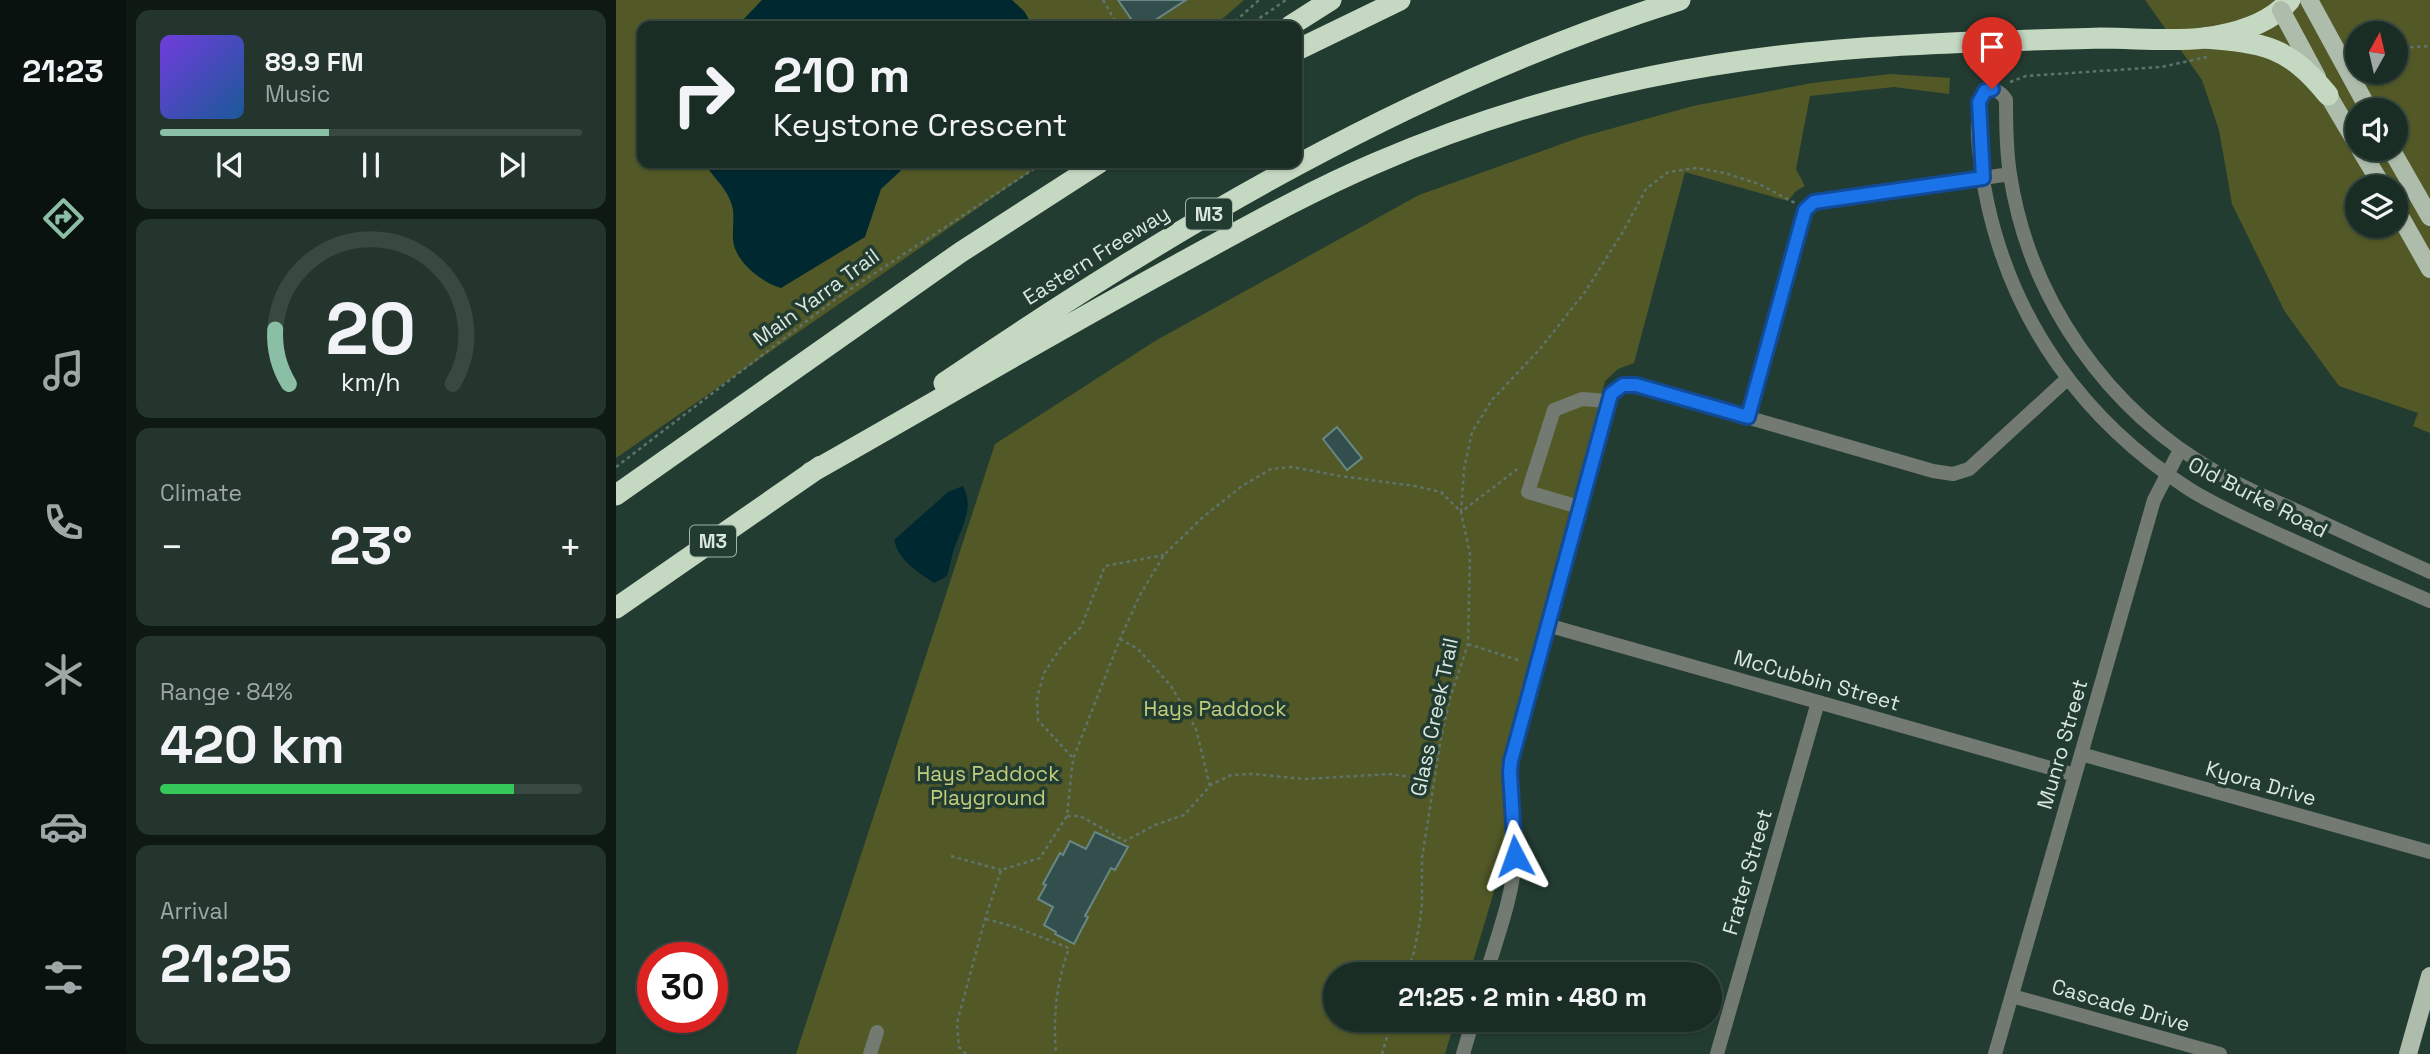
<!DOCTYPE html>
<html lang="en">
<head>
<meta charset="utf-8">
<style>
	:root { --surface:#1a2d25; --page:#23352d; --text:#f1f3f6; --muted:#9fa8a7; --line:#384942; --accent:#8abfa5 }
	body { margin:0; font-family:"Space Grotesk",sans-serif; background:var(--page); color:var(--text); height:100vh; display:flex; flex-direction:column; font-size:26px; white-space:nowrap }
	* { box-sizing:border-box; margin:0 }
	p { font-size:23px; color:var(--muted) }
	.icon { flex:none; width:38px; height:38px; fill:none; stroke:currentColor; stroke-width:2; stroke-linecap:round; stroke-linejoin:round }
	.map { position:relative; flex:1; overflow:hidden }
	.sheet { display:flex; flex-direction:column; gap:10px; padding:10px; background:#0e1914; width:490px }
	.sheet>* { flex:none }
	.banner { position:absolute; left:21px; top:21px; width:665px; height:147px; border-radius:14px; box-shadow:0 2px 5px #0004,0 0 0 2px var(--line); background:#1a2d25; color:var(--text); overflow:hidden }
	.needle { width:46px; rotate:8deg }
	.controls { position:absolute; left:1729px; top:21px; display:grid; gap:14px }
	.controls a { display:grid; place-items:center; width:63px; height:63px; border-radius:50%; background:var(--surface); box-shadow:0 2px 5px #0004,0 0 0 2px var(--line); font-size:35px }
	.speed { position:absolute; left:21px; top:942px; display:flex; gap:14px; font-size:35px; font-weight:700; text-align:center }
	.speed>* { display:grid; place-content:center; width:91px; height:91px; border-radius:50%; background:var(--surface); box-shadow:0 2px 5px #0004,0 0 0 2px var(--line); line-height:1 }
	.speed .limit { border:10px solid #d22; background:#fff; color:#111 }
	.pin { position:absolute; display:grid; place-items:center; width:60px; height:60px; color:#fff; margin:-72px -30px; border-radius:50% 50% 50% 0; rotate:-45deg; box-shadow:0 0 7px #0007 }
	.pin .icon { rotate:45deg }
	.me { position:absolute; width:77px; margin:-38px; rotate:356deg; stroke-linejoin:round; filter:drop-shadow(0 0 5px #0008) }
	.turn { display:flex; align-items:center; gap:24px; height:147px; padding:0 21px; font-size:32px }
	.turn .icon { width:91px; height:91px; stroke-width:2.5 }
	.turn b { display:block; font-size:49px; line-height:60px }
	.big { font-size:52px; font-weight:700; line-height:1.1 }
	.sheet .card { flex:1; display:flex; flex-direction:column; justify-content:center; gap:10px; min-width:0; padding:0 24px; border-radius:14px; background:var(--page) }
	.sheet .dial { align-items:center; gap:0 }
	.dial svg { height:182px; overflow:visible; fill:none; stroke:var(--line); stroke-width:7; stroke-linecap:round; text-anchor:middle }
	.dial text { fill:var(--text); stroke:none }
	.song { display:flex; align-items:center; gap:21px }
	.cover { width:84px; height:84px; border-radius:10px; background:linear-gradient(135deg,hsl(260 70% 55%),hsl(210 70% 35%)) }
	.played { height:7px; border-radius:4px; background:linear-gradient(90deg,var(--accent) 40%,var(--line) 40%) }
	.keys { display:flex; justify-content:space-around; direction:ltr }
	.heat { display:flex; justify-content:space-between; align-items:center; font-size:38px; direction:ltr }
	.charge { height:10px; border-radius:5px; background:linear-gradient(90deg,#34c759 84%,var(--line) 0) }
	.trip { position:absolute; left:707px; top:962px; width:399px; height:70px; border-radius:35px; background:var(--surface); box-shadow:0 2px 5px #0004,0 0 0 2px var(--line); font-weight:700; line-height:70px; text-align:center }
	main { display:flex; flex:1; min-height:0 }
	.dock { display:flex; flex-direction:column; width:126px; justify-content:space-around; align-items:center; background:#0a120f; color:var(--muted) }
	.dock .icon { width:49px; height:49px }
	.dock .active { color:var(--accent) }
	.dock b { font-size:32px; color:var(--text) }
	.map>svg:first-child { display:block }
	.green { fill:#525927; fill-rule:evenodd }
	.water { fill:#002830 }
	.building { fill:#324f4d; stroke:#678684; stroke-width:2 }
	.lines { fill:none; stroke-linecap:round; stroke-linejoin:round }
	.path { stroke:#5e736a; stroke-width:2.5; stroke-dasharray:3.5 3.5; stroke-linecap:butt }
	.minor { stroke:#727a71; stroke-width:14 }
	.major { stroke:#aebdab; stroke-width:18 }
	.highway { stroke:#c5d8c2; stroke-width:21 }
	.major-bridge { stroke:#aebdab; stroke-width:18 }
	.highway-bridge { stroke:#c5d8c2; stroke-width:21 }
	.route-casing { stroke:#114b97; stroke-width:18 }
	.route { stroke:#1a73e8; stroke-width:12 }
	.labels { text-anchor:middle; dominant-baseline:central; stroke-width:7; stroke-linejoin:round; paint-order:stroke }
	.shield { fill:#233c31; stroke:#a3b4ac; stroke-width:2 }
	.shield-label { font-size:19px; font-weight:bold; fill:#dae8e1 }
	.street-label { font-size:21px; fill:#dae8e1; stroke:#233c31 }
	.park-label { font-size:21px; fill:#c1cd7d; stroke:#233c31 }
</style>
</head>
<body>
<main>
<nav class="dock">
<b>21:23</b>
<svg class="icon active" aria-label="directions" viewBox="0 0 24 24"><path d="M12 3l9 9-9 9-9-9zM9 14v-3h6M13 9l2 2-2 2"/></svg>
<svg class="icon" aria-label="music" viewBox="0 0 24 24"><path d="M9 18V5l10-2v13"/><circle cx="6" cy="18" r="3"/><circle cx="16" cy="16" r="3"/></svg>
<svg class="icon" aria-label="phone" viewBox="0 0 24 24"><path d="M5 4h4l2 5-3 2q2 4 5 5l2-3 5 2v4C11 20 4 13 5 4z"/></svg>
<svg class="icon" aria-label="climate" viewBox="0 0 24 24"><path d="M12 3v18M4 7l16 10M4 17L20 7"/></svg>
<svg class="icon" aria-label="car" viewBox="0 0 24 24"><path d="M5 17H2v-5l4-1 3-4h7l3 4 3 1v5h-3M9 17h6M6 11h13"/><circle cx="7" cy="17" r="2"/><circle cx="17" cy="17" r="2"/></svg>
<svg class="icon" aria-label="filters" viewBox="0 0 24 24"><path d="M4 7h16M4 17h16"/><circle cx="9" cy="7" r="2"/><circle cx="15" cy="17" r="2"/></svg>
</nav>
<section class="sheet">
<div class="card">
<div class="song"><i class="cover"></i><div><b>89.9 FM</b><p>Music</p></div></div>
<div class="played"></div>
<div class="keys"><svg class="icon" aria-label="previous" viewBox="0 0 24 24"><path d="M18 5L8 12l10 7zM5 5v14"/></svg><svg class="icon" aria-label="pause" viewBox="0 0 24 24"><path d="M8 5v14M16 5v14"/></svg><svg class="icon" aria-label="next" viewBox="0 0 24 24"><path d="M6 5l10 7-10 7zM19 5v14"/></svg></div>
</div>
<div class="card dial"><svg viewBox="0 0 100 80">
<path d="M14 69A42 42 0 1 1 86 69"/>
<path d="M14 69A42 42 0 0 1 8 45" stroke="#8abfa5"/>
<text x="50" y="56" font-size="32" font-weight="700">20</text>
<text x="50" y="72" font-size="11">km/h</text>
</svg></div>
<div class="card"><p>Climate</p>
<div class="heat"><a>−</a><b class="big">23°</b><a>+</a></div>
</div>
<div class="card"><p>Range · 84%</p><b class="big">420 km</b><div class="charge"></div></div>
<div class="card"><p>Arrival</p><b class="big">21:25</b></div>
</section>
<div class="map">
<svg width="1814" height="1054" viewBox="0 0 1814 1054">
	<rect width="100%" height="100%" fill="#233c31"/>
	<path class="green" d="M0,0H628L598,26H26V163H427L0,458Z
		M1529,0H1814V433L1797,426L1802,413L1723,386L1669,312L1616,204L1603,130L1586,80ZM1741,33H1780V72H1741ZM1741,110H1780V149H1741ZM1741,187H1780V226H1741Z
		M1274,74L1334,78L1333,94L1278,87L1194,96L1180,169L1189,186L1180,191L1172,201L1069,172L1018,363L1002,369L989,381L886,762L892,845L853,975H719V1020H839L829,1054H180L379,444L539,341L803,195L965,137L1077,106L1196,83Z"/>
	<path class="water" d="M146,0H396L408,11L417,26H121Z
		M89,163H293L265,189L249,237L165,288C145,282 118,261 117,239C116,225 120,212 114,200C109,186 95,176 89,163Z
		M347,486C359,508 345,528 338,549C335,558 334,567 331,576L318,583C301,571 283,561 278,540L332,492Z"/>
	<path class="building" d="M502,0H570L530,26H520Z
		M721,427L746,458L731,470L707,439Z
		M479,832L512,847L499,870L495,868L469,916L472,917L458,944L439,934L440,932L428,925L437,907L422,899L430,885L427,884L444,853L447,855L454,841L470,849Z"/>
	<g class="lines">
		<path class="path" d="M487,0L502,26
			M614,26L643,0
			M632,26L670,0
			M1780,48L1814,46
			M1394,82L1410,76L1545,67L1591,57
			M0,467L221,298L427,163
			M845,512L848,469L856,432L876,400L924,349L969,292L1008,230L1030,189L1052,172L1081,168L1109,173L1143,184L1179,203
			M504,639L522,649L555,686L580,729L594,786
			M852,644L905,661
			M456,757L422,720L421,698L428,673L446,646L465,627L489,566L548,555
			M451,816H464L509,841L539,825L568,815L596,784L615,775L638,774L688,779L775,774L795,777L808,782L817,790
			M335,856L385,870
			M370,919L399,927L453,948C440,985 437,1015 440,1054
			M790,975L798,952L804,921L806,903V858L825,738L834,698L852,644L854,554L845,512L904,467
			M350,1054L343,1047L341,1023L369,919L385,870L424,858L451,816L457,759L504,639L524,595L548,555L587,517L626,486L655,469L676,467L724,476L799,486L825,492L845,512
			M766,1054L776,1020"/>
		<path class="minor" d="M1132,417L1185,219L1193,204L1394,174
			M963,507L912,492L938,410L966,399L991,401
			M1814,572C1772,553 1730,533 1688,514C1659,501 1630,489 1602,473C1492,411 1413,300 1394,174C1390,150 1390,125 1390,100C1385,91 1379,89 1369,91C1354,112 1366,176 1371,201C1397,323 1468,421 1573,489C1600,506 1630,519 1658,532C1710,556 1762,579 1814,601
			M931,625L1459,775
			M1465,754L1814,852
			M870,975C881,937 896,899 899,860C901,821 890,785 898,747L991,401C998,388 1006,384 1020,385L1317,471L1337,474L1353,469L1451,379
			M1396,996L1604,1054
			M254,1054L261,1032
			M847,1054L857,1020
			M1101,1054L1202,702
			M1379,1054L1538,500L1564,450"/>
		<path class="major" d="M1712,95L1741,144
			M1744,149L1767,187
			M1775,149L1814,217
			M1780,209L1814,269
			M1792,1054L1814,976"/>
		<path class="highway" d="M674,26L715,0
			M681,50L784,0
			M328,383C557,227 798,84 1064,0
			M194,473C316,404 438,332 561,265C627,229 692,192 760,163C896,104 1042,68 1190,53C1288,43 1387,41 1485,38C1519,38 1555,42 1588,38C1618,34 1654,24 1674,0
			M0,495L345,252L483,163
			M0,608L205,466"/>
		<path class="major-bridge" d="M1693,0L1753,110
			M1665,10L1701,77"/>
		<path class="highway-bridge" d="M1588,38C1649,43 1672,46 1712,95"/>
	</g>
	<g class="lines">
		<g class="route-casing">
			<path id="route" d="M899,856L894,772L895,761L995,394L1007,385H1020L1132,417L1189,210L1198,202L1367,178L1363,102L1369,91L1376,89"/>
		</g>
		<use href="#route" class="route"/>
	</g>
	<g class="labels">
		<g class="shield">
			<rect x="570" y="198.5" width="46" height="31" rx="5"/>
			<rect x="74" y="525.5" width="46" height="31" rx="5"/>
		</g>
		<g class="shield-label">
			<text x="593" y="214">M3</text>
			<text x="97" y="541">M3</text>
		</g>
		<g class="street-label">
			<text transform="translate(480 255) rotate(-32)">Eastern Freeway</text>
			<text transform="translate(200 297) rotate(-36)">Main Yarra Trail</text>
			<text transform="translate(1642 497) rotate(27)">Old Burke Road</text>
			<text transform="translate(1201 680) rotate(16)">McCubbin Street</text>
			<text transform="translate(818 717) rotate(-78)">Glass Creek Trail</text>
			<text transform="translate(1446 744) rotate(-74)">Munro Street</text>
			<text transform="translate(1645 783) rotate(16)">Kyora Drive</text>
			<text transform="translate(1131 872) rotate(-74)">Frater Street</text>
			<text transform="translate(1505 1005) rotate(16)">Cascade Drive</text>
		</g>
		<g class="park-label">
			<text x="599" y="708">Hays Paddock</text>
			<text x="372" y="773">Hays Paddock<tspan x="372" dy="24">Playground</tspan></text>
		</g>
	</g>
</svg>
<div class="controls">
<a><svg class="needle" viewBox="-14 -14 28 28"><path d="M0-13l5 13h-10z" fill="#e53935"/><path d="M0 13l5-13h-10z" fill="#9fa8a7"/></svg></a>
<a><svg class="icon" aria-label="sound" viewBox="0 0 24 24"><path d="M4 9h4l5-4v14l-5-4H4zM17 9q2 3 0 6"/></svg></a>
<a><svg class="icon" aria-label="layers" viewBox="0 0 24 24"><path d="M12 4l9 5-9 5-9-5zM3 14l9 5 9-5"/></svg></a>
</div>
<div class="speed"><div class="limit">30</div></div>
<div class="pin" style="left:1376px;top:89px;background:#d93025"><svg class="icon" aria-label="arrive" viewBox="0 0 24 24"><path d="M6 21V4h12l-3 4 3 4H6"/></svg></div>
<svg class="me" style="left:899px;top:856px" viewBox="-20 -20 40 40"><path d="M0-17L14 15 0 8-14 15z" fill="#1a73e8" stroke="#fff" stroke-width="4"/></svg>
<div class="trip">21:25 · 2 min · 480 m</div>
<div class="banner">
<div class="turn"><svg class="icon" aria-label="right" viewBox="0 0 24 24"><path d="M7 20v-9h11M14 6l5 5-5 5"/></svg><div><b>210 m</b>Keystone Crescent</div></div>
</div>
</div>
</main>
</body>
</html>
